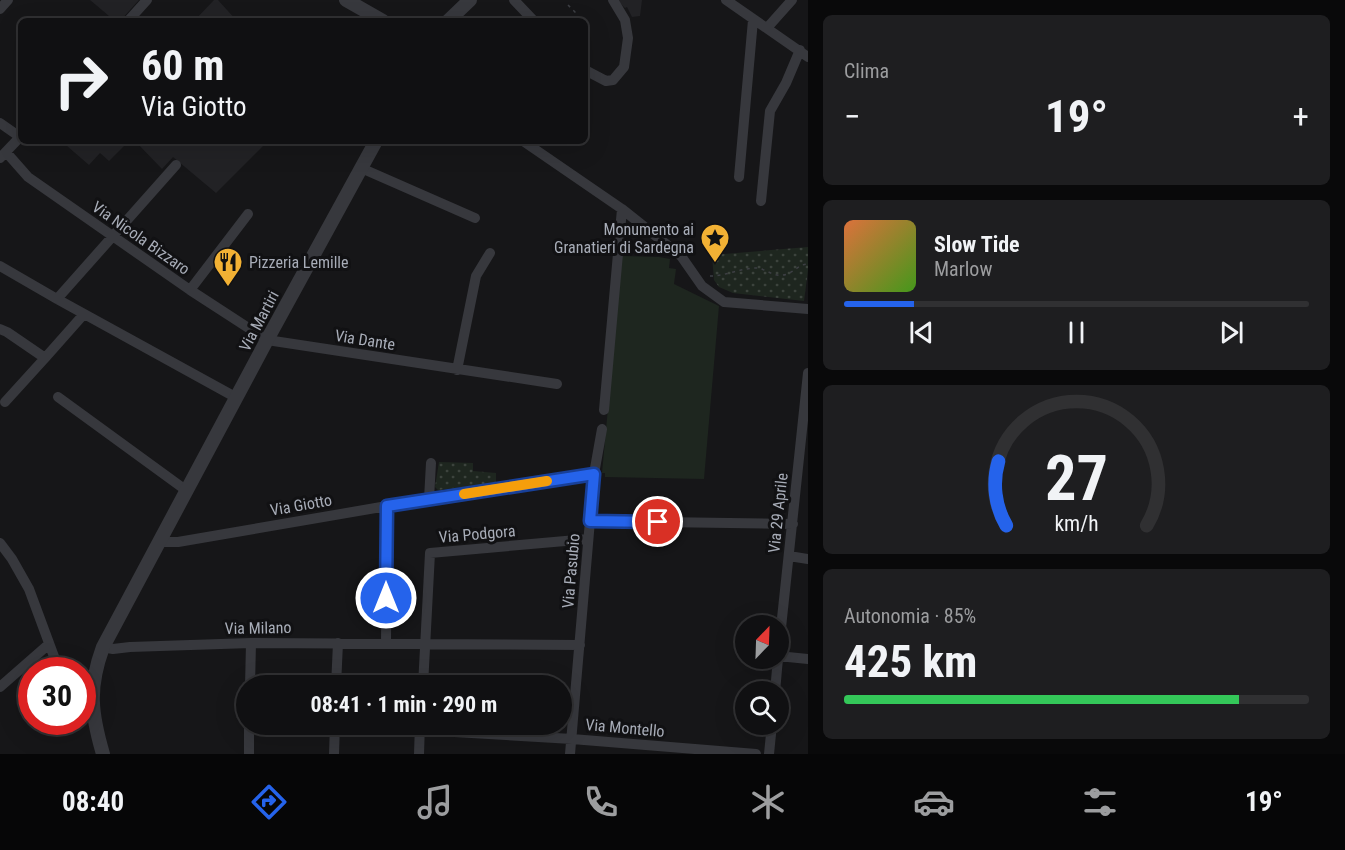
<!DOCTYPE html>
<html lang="it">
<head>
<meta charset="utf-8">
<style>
	:root { --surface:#101012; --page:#1e1e20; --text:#f1f3f6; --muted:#9c9d9f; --line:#303032; --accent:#2563eb }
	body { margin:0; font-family:"Roboto Condensed",sans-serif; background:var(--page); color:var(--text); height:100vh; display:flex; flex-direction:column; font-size:22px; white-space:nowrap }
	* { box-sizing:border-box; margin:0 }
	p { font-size:20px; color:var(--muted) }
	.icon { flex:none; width:33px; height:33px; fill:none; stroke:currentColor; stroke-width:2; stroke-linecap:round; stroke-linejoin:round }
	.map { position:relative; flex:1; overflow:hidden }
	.side { display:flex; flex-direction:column; gap:15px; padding:15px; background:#09090a; width:537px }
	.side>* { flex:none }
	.guide { position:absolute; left:18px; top:18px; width:570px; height:126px; border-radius:9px; box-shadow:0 6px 24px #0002,0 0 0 2px var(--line); background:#101012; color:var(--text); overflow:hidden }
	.needle { width:39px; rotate:23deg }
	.buttons { position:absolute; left:735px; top:615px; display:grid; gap:12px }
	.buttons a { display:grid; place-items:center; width:54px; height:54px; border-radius:50%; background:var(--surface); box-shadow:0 6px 24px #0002,0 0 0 2px var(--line); font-size:30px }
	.speed { position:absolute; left:18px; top:657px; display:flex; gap:12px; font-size:30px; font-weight:700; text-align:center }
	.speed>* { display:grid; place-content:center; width:78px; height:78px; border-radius:50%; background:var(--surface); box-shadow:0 6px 24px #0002,0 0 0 2px var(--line); line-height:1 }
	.speed .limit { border:9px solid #d22; background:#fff; color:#111 }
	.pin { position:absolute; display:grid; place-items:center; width:51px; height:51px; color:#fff; margin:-26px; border:3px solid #fff; border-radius:50%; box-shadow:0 2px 6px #0007 }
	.me { position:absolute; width:66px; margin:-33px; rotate:0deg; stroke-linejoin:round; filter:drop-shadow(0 0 4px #0008) }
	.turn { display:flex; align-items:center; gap:21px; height:126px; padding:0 24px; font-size:27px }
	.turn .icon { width:78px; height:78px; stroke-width:2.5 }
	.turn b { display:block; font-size:42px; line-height:51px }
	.big { font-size:45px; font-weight:700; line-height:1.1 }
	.side .widget { flex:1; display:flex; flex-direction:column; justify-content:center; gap:9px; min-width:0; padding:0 21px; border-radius:9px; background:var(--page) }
	.side .dial { align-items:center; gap:0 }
	.dial svg { height:156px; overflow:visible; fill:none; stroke:var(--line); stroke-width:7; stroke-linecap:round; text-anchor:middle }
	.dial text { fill:var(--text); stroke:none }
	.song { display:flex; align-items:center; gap:18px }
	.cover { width:72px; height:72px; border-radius:9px; background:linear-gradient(135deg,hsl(20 70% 55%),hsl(100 70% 35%)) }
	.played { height:6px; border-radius:3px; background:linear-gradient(90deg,var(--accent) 15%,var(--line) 15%) }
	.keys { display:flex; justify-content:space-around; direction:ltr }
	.heat { display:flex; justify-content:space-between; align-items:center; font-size:33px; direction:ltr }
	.charge { height:9px; border-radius:4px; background:linear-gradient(90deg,#34c759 85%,var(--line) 0) }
	.trip { position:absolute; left:236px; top:675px; width:336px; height:60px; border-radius:30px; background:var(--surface); box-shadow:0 6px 24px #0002,0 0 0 2px var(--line); font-weight:700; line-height:60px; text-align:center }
	.dock { display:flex; height:96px; justify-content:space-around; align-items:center; background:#060607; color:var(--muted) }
	.dock .icon { width:42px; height:42px }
	.dock .current { color:var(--accent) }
	.dock b { font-size:27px; color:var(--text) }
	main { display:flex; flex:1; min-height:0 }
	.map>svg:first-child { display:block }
	.built { fill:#222225 }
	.grass { fill:#1e261f }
	.park { fill:url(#park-dots) }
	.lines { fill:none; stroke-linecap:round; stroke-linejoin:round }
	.path { stroke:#3d3f44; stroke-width:1.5; stroke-dasharray:3 4.5; stroke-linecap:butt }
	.minor { stroke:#37383d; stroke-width:10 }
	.tertiary { stroke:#37383d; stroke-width:14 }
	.route-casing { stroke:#184099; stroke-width:15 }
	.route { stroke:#2563eb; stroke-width:10 }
	.slow { stroke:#f59e0b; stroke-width:10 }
	.labels { text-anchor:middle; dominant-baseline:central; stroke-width:6; stroke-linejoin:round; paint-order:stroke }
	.poi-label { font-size:16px; fill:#a8adb8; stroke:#111113; text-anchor:end }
	.street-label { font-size:16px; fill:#a8adb8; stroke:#111113 }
</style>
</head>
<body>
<main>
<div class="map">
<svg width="808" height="754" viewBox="0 0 808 754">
	<defs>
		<pattern id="park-dots" width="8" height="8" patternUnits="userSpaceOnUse" patternTransform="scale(1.5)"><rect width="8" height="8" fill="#1e261f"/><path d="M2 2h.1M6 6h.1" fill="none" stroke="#3c433d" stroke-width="1.8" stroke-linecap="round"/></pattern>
	</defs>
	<rect width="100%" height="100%" fill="#161618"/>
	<path class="built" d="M90,0H139L120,21H115Z
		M214,0H218L237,21H194Z
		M617,0H642L640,16L632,17L627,7L625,8Z
		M72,141H129L109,161L100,153L89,165L67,146Z
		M135,141H268L216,193L173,157L162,169Z"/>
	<path class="grass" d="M622,256L659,257L670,259L669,268L676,269L674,284L719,306L704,479L605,477V473H602Z"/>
	<path class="park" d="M808,247V270L804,301L733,293L719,287L714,280L712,255Z
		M439,462L473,463V471L496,473V483L438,490L435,487Z"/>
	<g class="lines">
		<path class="path" d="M568,5L576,13
			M710,276C726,276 741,268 757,268C766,269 774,277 783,275C793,274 798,264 808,264
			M779,717L780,700"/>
		<path class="minor" d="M514,0L534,21
			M726,0L808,57
			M0,9L8,0
			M128,21L147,0
			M767,28L792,0
			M585,70L606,81L613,80L624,67L628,38L625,20L613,0
			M0,123L20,137
			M523,141L622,209L681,256L702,286L724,302L808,309
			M6,152L28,177L190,290L267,340L557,384
			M0,158L21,136
			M361,168L475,218
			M739,177L753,20
			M761,201L770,111L786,83L800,50
			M0,266L57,299L237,398
			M190,290L248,214
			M57,299L176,165
			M0,329L7,332L45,358L84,314
			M457,370L476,276L490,253
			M58,397L187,491
			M5,402L45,358
			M604,410L622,209
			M594,474L602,429
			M429,499L431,463
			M590,521L793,524
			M158,542H178L387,506L594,474L570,754
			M0,543L12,559L29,589L59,670
			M789,556L808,559
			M386,644L387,506
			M103,647L113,649L130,647L251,643L580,645
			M778,656L808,373
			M778,656L808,659
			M250,686L251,643
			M336,686L338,643
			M423,686L430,553L588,539
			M0,687L49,644
			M775,692L778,658
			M420,730L572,739L756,754
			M249,754V724
			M334,754L335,724
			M419,754L420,724
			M769,754L772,724"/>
		<path class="tertiary" d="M346,0L383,21
			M448,21L470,0
			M103,754C91,713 88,688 103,647L267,340L376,141"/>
	</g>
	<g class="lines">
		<g class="route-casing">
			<path id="route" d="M386,598L387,506L594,474L590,521L658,522"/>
		</g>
		<use href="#route" class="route"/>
		<path class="slow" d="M464,494L547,481"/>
	</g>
	<defs>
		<g id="sight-pin" transform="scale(1.5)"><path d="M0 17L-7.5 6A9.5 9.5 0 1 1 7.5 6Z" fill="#f2b134" stroke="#111113"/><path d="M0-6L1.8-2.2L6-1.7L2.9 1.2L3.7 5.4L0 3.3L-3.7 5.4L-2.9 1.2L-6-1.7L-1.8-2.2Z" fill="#111"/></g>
		<g id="restaurant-pin" transform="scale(1.5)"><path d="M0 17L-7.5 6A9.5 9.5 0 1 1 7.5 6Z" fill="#f2b134" stroke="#111113"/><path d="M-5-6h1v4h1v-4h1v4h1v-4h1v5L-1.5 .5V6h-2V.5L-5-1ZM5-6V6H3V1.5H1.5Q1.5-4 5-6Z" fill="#111"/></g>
	</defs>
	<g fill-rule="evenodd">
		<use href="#sight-pin" x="715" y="238"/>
		<use href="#restaurant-pin" x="228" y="262"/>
	</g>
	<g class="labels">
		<g class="poi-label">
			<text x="694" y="229">Monumento ai<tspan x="694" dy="18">Granatieri di Sardegna</tspan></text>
			<text x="249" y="262" text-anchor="start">Pizzeria Lemille</text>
		</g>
		<g class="street-label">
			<text transform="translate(141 238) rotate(35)">Via Nicola Bizzaro</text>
			<text transform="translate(259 321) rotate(-62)">Via Martiri</text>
			<text transform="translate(365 340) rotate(9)">Via Dante</text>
			<text transform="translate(301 505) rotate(-10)">Via Giotto</text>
			<text transform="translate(778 513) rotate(-84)">Via 29 Aprile</text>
			<text transform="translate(477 534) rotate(-5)">Via Podgora</text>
			<text transform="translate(571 571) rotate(-85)">Via Pasubio</text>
			<text transform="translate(258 628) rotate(-1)">Via Milano</text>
			<text transform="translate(625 728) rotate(5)">Via Montello</text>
		</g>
	</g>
</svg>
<div class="buttons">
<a><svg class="needle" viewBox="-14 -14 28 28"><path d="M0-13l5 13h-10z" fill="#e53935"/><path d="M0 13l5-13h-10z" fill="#9c9d9f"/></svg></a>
<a><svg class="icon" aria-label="search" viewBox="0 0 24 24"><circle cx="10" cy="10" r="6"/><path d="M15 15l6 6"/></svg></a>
</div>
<div class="speed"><div class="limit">30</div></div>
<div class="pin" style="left:658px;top:522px;background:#d93025"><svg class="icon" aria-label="arrive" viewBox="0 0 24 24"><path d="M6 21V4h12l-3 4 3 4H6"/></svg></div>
<svg class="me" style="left:386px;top:598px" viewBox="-20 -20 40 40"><circle r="17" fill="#2563eb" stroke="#fff" stroke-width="3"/><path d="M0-11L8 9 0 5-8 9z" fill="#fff"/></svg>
<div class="trip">08:41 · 1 min · 290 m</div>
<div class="guide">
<div class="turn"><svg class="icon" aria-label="right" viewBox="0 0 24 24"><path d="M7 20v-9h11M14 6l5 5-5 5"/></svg><div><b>60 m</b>Via Giotto</div></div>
</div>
</div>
<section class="side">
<div class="widget"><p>Clima</p>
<div class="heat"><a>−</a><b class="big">19°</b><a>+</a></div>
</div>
<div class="widget">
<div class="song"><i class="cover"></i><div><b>Slow Tide</b><p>Marlow</p></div></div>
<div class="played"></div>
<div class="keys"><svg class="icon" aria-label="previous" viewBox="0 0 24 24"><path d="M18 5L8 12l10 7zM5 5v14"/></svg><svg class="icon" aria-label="pause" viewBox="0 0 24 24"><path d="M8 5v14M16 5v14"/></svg><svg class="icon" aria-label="next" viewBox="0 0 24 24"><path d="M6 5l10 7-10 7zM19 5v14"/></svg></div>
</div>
<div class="widget dial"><svg viewBox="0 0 100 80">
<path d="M14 69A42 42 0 1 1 86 69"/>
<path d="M14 69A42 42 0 0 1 10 36" stroke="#2563eb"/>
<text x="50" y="56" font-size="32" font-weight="700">27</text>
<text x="50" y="72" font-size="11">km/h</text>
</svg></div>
<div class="widget"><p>Autonomia · 85%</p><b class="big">425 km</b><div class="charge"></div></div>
</section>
</main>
<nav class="dock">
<b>08:40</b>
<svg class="icon current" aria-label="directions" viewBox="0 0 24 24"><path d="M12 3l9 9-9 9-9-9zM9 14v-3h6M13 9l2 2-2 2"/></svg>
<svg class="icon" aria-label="music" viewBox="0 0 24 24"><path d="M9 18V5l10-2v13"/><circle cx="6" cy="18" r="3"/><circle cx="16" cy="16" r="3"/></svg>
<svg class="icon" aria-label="phone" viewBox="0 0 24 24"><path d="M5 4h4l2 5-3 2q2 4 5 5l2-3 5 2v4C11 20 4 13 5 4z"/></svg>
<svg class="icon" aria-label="climate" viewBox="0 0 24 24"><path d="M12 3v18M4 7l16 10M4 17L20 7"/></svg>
<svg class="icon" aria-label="car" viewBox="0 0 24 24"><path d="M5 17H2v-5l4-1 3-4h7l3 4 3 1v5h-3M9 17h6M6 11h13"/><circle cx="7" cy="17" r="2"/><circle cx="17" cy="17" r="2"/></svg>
<svg class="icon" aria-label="filters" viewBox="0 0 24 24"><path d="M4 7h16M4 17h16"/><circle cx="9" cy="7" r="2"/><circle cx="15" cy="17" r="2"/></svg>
<b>19°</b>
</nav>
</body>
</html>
